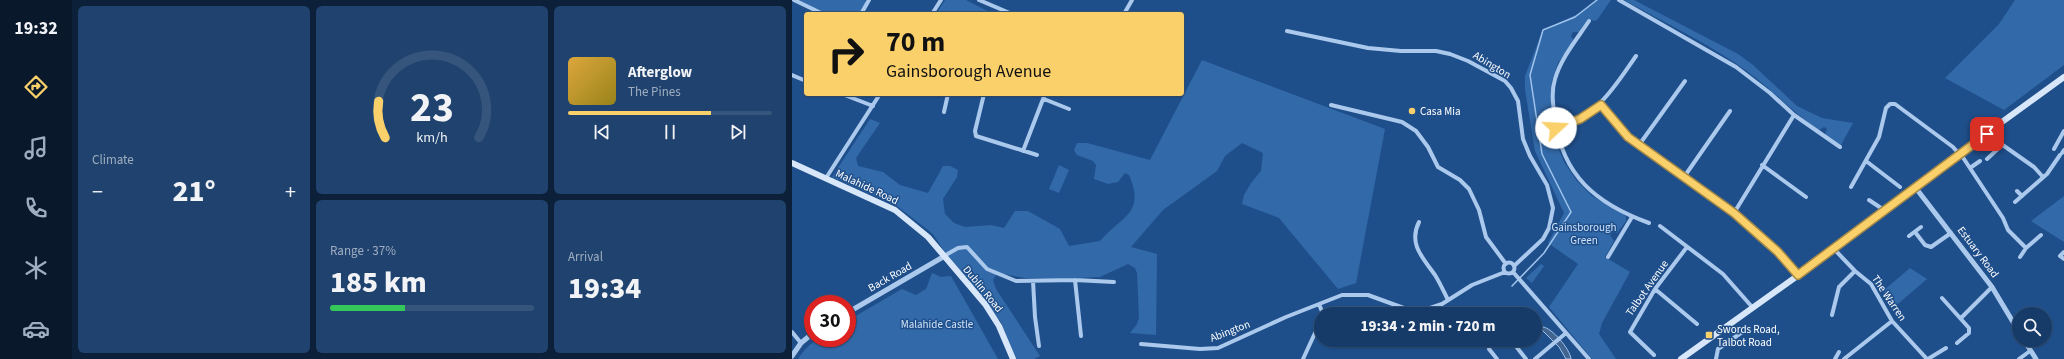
<!DOCTYPE html>
<html lang="en">
<head>
<meta charset="utf-8">
<style>
	:root { --surface:#173b68; --page:#20426e; --text:#f1f3f6; --muted:#9eadc0; --line:#36557c; --accent:#fad06b }
	body { margin:0; font-family:"Source Sans 3",sans-serif; background:var(--page); color:var(--text); height:100vh; display:flex; flex-direction:column; font-size:15px; white-space:nowrap }
	* { box-sizing:border-box; margin:0 }
	p { font-size:13px; color:var(--muted) }
	.icon { flex:none; width:22px; height:22px; fill:none; stroke:currentColor; stroke-width:2; stroke-linecap:round; stroke-linejoin:round }
	.map { position:relative; flex:1; overflow:hidden }
	.drawer { display:flex; flex-direction:column; gap:6px; padding:6px; background:#0d2039; width:720px }
	.drawer>* { flex:none }
	.top-card { position:absolute; left:12px; top:12px; width:380px; height:84px; border-radius:4px; box-shadow:0 1px 3px #0004,0 0 0 1px var(--line); background:#fad06b; color:#111; overflow:hidden }
	.controls { position:absolute; left:1220px; top:307px; display:grid; gap:8px }
	.controls a { display:grid; place-items:center; width:40px; height:40px; border-radius:50%; background:var(--surface); box-shadow:0 1px 3px #0004,0 0 0 1px var(--line); font-size:20px }
	.speed { position:absolute; left:12px; top:295px; display:flex; gap:8px; font-size:20px; font-weight:700; text-align:center }
	.speed>* { display:grid; place-content:center; width:52px; height:52px; border-radius:50%; background:var(--surface); box-shadow:0 1px 3px #0004,0 0 0 1px var(--line); line-height:1 }
	.speed .limit { border:6px solid #d22; background:#fff; color:#111 }
	.pin { position:absolute; display:grid; place-items:center; width:34px; height:34px; color:#fff; margin:-17px; border-radius:8px; box-shadow:0 2px 6px #0006 }
	.me { position:absolute; width:44px; margin:-22px; rotate:70deg; stroke-linejoin:round; filter:drop-shadow(0 0 3px #0008) }
	.turn { display:flex; align-items:center; gap:14px; height:84px; padding:0 16px; font-size:18px }
	.turn .icon { width:52px; height:52px; stroke-width:2.5 }
	.turn b { display:block; font-size:28px; line-height:34px }
	.big { font-size:30px; font-weight:800; line-height:1.1 }
	.drawer .card { flex:1; display:flex; flex-direction:column; justify-content:center; gap:6px; min-width:0; padding:0 14px; border-radius:6px; background:var(--page) }
	.drawer .dial { align-items:center; gap:0 }
	.dial svg { height:104px; overflow:visible; fill:none; stroke:var(--line); stroke-width:7; stroke-linecap:round; text-anchor:middle }
	.dial text { fill:var(--text); stroke:none }
	.song { display:flex; align-items:center; gap:12px }
	.cover { width:48px; height:48px; border-radius:6px; background:linear-gradient(135deg,hsl(40 70% 55%),hsl(50 70% 35%)) }
	.played { height:4px; border-radius:2px; background:linear-gradient(90deg,var(--accent) 70%,var(--line) 70%) }
	.keys { display:flex; justify-content:space-around; direction:ltr }
	.heat { display:flex; justify-content:space-between; align-items:center; font-size:22px; direction:ltr }
	.charge { height:6px; border-radius:3px; background:linear-gradient(90deg,#34c759 37%,var(--line) 0) }
	.drawer .tiles { flex:1; display:grid; gap:6px; grid-template-columns:repeat(3,1fr) }
	.card:first-child { grid-row:span 2 }
	.trip { position:absolute; left:522px; top:307px; width:228px; height:40px; border-radius:20px; background:var(--surface); box-shadow:0 1px 3px #0004,0 0 0 1px var(--line); font-weight:800; line-height:40px; text-align:center }
	main { display:flex; flex:1; min-height:0 }
	.tabs { display:flex; flex-direction:column; width:72px; justify-content:space-around; align-items:center; background:#09182a; color:var(--muted) }
	.tabs .icon { width:28px; height:28px }
	.tabs .active { color:var(--accent) }
	.tabs b { font-size:18px; color:var(--text) }
	.map>svg:first-child { display:block }
	.green { fill:#3269a9 }
	.water { fill:#426590; stroke:#9fc4ed }
	.lines { fill:none; stroke-linecap:round; stroke-linejoin:round }
	.stream { stroke:#9fc4ed; stroke-width:1.5 }
	.minor { stroke:#abc9ec; stroke-width:4 }
	.tertiary { stroke:#abc9ec; stroke-width:5 }
	.secondary { stroke:#d7e6f9; stroke-width:6 }
	.route-casing { stroke:#a28746; stroke-width:10 }
	.route { stroke:#fad06b; stroke-width:7 }
	.poi-dot { fill:#fad06b; stroke:#1f4f8b; stroke-width:1.5 }
	.labels { text-anchor:middle; dominant-baseline:central; stroke-width:3; stroke-linejoin:round; paint-order:stroke }
	.street-label { font-size:11px; fill:#fff; stroke:#1f4f8b }
	.poi-label { font-size:11px; fill:#fff; stroke:#1f4f8b; text-anchor:start }
	.park-label { font-size:11px; fill:#d0e3f9; stroke:#1f4f8b }
</style>
</head>
<body>
<main>
<nav class="tabs">
<b>19:32</b>
<svg class="icon active" aria-label="directions" viewBox="0 0 24 24"><path d="M12 3l9 9-9 9-9-9zM9 14v-3h6M13 9l2 2-2 2"/></svg>
<svg class="icon" aria-label="music" viewBox="0 0 24 24"><path d="M9 18V5l10-2v13"/><circle cx="6" cy="18" r="3"/><circle cx="16" cy="16" r="3"/></svg>
<svg class="icon" aria-label="phone" viewBox="0 0 24 24"><path d="M5 4h4l2 5-3 2q2 4 5 5l2-3 5 2v4C11 20 4 13 5 4z"/></svg>
<svg class="icon" aria-label="climate" viewBox="0 0 24 24"><path d="M12 3v18M4 7l16 10M4 17L20 7"/></svg>
<svg class="icon" aria-label="car" viewBox="0 0 24 24"><path d="M5 17H2v-5l4-1 3-4h7l3 4 3 1v5h-3M9 17h6M6 11h13"/><circle cx="7" cy="17" r="2"/><circle cx="17" cy="17" r="2"/></svg>
</nav>
<section class="drawer">
<div class="tiles">
<div class="card"><p>Climate</p>
<div class="heat"><a>−</a><b class="big">21°</b><a>+</a></div>
</div>
<div class="card dial"><svg viewBox="0 0 100 80">
<path d="M14 69A42 42 0 1 1 86 69"/>
<path d="M14 69A42 42 0 0 1 9 41" stroke="#fad06b"/>
<text x="50" y="56" font-size="32" font-weight="700">23</text>
<text x="50" y="72" font-size="11">km/h</text>
</svg></div>
<div class="card">
<div class="song"><i class="cover"></i><div><b>Afterglow</b><p>The Pines</p></div></div>
<div class="played"></div>
<div class="keys"><svg class="icon" aria-label="previous" viewBox="0 0 24 24"><path d="M18 5L8 12l10 7zM5 5v14"/></svg><svg class="icon" aria-label="pause" viewBox="0 0 24 24"><path d="M8 5v14M16 5v14"/></svg><svg class="icon" aria-label="next" viewBox="0 0 24 24"><path d="M6 5l10 7-10 7zM19 5v14"/></svg></div>
</div>
<div class="card"><p>Range · 37%</p><b class="big">185 km</b><div class="charge"></div></div>
<div class="card"><p>Arrival</p><b class="big">19:34</b></div>
</div>
</section>
<div class="map">
<svg width="1272" height="359" viewBox="0 0 1272 359">
	<rect width="100%" height="100%" fill="#1f4f8b"/>
	<path class="green" d="M4,0H73L74,3L67,14H35Z
		M153,0H174L201,14H144Z
		M805,0H819L805,20L802,21L797,19L787,32H781L779,36L781,39L780,43L766,63L760,80L759,99L765,145L772,162L785,181L800,196L832,214L834,217V221L825,233L821,232L818,235L822,241L813,257L838,272L810,323L807,334L824,359H800L757,307L786,264L756,243L772,213L743,151L733,90V76L750,32L791,11Z
		M832,0H842L946,54L961,65L1005,106L1030,118L1061,123L1049,145L1033,135L1035,129L1032,127L1027,130C1001,113 981,90 956,72C918,44 873,23 832,0Z
		M1223,0H1272V65L1212,110L1153,78L1207,24Z
		M410,60L593,129L564,283L546,289L487,218L450,204L452,195L459,183L469,171L471,153L450,143L433,156L425,171L371,210L339,247L365,254L364,335L338,333L345,324L347,318L345,273L343,268L336,264L308,277L260,279L233,278L211,274L204,275L201,280L204,289L248,356L242,359H223L209,322L158,260L141,234L105,206L40,177L78,119L88,123L64,158L66,166L91,172L108,185L136,193L151,166H158L166,170L165,177L151,199L153,214L162,223L173,227L199,225L212,228L223,211H236L268,229L277,246L308,241C329,216 354,214 337,175L333,173L326,182L316,184L302,179L304,165L301,161L285,155L282,150L285,143H295L358,160Z
		M267,165L277,170L267,193L257,189Z
		M1272,196V242L1239,221Z
		M749,264L752,266L740,283L734,278Z
		M1118,268L1135,279L1100,309L1091,291Z
		M140,273L149,277L159,276L206,359H6C22,336 28,338 55,338V321L110,289L124,295L134,289Z"/>
	<path class="water" d="M751,327C760,328 778,349 779,359H774L767,347L750,330L749,328Z"/>
	<g class="lines">
		<path class="stream" d="M779,212L750,154L738,75L751,30L783,17L805,0
			M720,286L752,253L779,212"/>
		<path class="minor" d="M2,0L31,14
			M187,0L220,14
			M827,0L944,67L978,93L1002,115L1048,147
			M69,14L77,0
			M140,14L149,0
			M332,14L340,0
			M797,21C785,39 769,58 763,79C759,92 761,105 763,118C770,176 805,204 857,223
			M495,31L576,48L609,51H644L658,54L676,61L713,81L719,88L726,101L731,139L738,156L755,185L761,208L757,228L751,239L722,266
			M0,75L14,81
			M50,94L81,106
			M192,94L183,131L184,136L245,155
			M252,99L277,109
			M539,105L610,122L624,131L636,147L646,167L668,180L677,189L687,210L694,237L714,264
			M809,105L836,137L942,213L986,252L1006,275
			M152,112L156,94
			M764,128C808,113 819,92 844,56
			M1195,134L1242,167L1251,177
			M847,145L893,81
			M1262,149L1272,131
			M231,151L253,94
			M1168,153L1211,218L1216,230L1234,248
			M1270,153L1272,150
			M1195,159L1209,146
			M1074,161L1108,187
			M970,165L1014,197
			M1178,168L1188,161
			M892,177L938,111
			M34,178L88,94
			M1059,187L1087,137L1094,108L1098,104H1103L1161,147L1167,154
			M1225,191L1230,196
			M1077,200L1092,210
			M1223,202L1255,174L1268,155
			M942,213L1002,115
			M627,222C616,244 631,258 643,275C648,283 652,292 656,300
			M868,226L931,274L961,308
			M1123,232L1133,245L1139,247L1159,233
			M1117,236L1129,227
			M1042,249L1063,271L1079,284L1100,321L1135,359
			M1272,252L1268,256L1272,259
			M152,256L166,248L175,247L195,269L224,281L283,280L322,282
			M816,257L840,217
			M1228,257L1234,248L1249,235
			M711.5 268a5.5 5.5 0 1 1 11 0a5.5 5.5 0 1 1-11 0Z
			M721,272L797,359
			M283,280L289,336
			M241,281L243,317L247,346
			M863,289L905,324
			M1150,298L1177,328V333L1165,343
			M527,304L531,314
			M1040,315L1047,287L1063,271
			M1169,318L1200,287
			M0,332L9,343
			M703,340L698,345L697,349L705,359
			M719,340L734,359
			M349,344L408,349L426,348L494,317L550,295H576L620,311L632,310L650,304L680,285L713,272
			M862,355L838,332L863,289L895,247
			M511,359L529,320
			M743,359L774,333
			M924,359L926,349L956,328
			M1043,359L1047,352
			M1052,359L1100,321
			M1136,359L1154,348
			M1227,359L1238,351"/>
		<path class="tertiary" d="M1123,187L1200,287L1227,332
			M55,313L151,257
			M1232,340L1244,359
			M0,356L9,343L21,333"/>
		<path class="secondary" d="M0,163L103,210L136,237L193,304L207,326L221,359
			M889,359L1022,264L1159,159L1272,77"/>
	</g>
	<g class="lines">
		<g class="route-casing">
			<path id="route" d="M764,128L788,119L809,105L836,137L942,213L986,252L1006,275L1195,134"/>
		</g>
		<use href="#route" class="route"/>
	</g>
	<g class="poi-dot">
		<circle cx="620" cy="111" r="4"/>
		<rect x="913" y="331" width="8" height="8" rx="2"/>
	</g>
	<g class="labels">
		<g class="street-label">
			<text transform="translate(700 65) rotate(31)">Abington</text>
			<text transform="translate(75 187) rotate(25)">Malahide Road</text>
			<text transform="translate(1186 252) rotate(53)">Estuary Road</text>
			<text transform="translate(98 277) rotate(-30)">Back Road</text>
			<text transform="translate(855 288) rotate(-55)">Talbot Avenue</text>
			<text transform="translate(191 289) rotate(51)">Dublin Road</text>
			<text transform="translate(1097 298) rotate(56)">The Warren</text>
			<text transform="translate(438 331) rotate(-21)">Abington</text>
		</g>
		<g class="poi-label">
			<text x="628" y="111">Casa Mia</text>
			<text x="925" y="329">Swords Road,<tspan x="925" dy="13">Talbot Road</tspan></text>
		</g>
		<g class="park-label">
			<text x="792" y="227">Gainsborough<tspan x="792" dy="13">Green</tspan></text>
			<text x="145" y="324">Malahide Castle</text>
		</g>
	</g>
</svg>
<div class="controls">
<a><svg class="icon" aria-label="search" viewBox="0 0 24 24"><circle cx="10" cy="10" r="6"/><path d="M15 15l6 6"/></svg></a>
</div>
<div class="speed"><div class="limit">30</div></div>
<div class="pin" style="left:1195px;top:134px;background:#d93025"><svg class="icon" aria-label="arrive" viewBox="0 0 24 24"><path d="M6 21V4h12l-3 4 3 4H6"/></svg></div>
<svg class="me" style="left:764px;top:128px" viewBox="-20 -20 40 40"><circle r="19" fill="#fff"/><path d="M0-13L10 11 0 6-10 11z" fill="#fad06b"/></svg>
<div class="trip">19:34 · 2 min · 720 m</div>
<div class="top-card">
<div class="turn"><svg class="icon" aria-label="right" viewBox="0 0 24 24"><path d="M7 20v-9h11M14 6l5 5-5 5"/></svg><div><b>70 m</b>Gainsborough Avenue</div></div>
</div>
</div>
</main>
</body>
</html>
